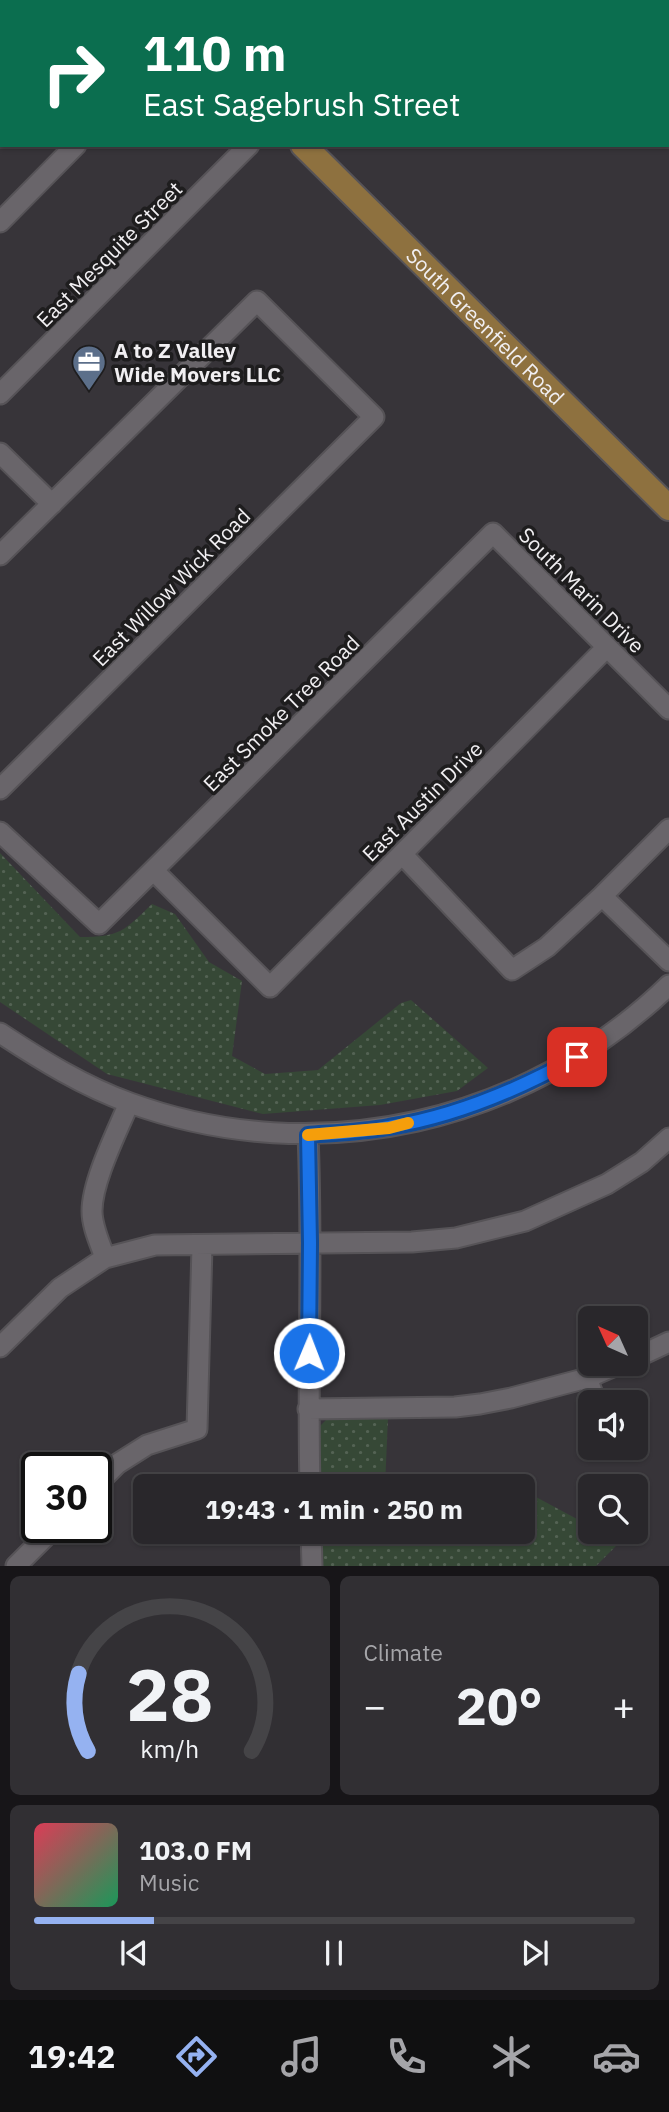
<!DOCTYPE html>
<html lang="en">
<head>
<meta charset="utf-8">
<style>
	:root { --surface:#29272b; --page:#312f33; --text:#f1f3f6; --muted:#a5a5a9; --line:#454447; --accent:#95b2f1 }
	body { margin:0; font-family:"IBM Plex Sans",sans-serif; background:var(--page); color:var(--text); height:100vh; display:flex; flex-direction:column; font-size:26px; white-space:nowrap }
	* { box-sizing:border-box; margin:0 }
	p { font-size:23px; color:var(--muted) }
	.icon { flex:none; width:38px; height:38px; fill:none; stroke:currentColor; stroke-width:2; stroke-linecap:round; stroke-linejoin:round }
	.map { position:relative; height:1566px; overflow:hidden }
	.drawer { display:flex; flex-direction:column; gap:10px; padding:10px; background:#171518; flex:1 }
	.drawer>* { flex:none }
	.hud { position:absolute; left:0px; top:0px; width:670px; height:147px; box-shadow:0 2px 5px #0004,0 0 0 2px var(--line); background:#0b6e4f; color:#fff; overflow:hidden }
	.needle { width:46px; rotate:315deg }
	.controls { position:absolute; left:578px; top:1306px; display:grid; gap:14px }
	.controls a { display:grid; place-items:center; width:70px; height:70px; border-radius:10px; background:var(--surface); box-shadow:0 2px 5px #0004,0 0 0 2px var(--line); font-size:35px }
	.speed { position:absolute; left:21px; top:1452px; display:flex; gap:14px; font-size:35px; font-weight:700; text-align:center }
	.speed>* { display:grid; place-content:center; width:91px; height:91px; border-radius:50%; background:var(--surface); box-shadow:0 2px 5px #0004,0 0 0 2px var(--line); line-height:1 }
	.speed .limit { border:4px solid #111; border-radius:10px; background:#fff; color:#111 }
	.pin { position:absolute; display:grid; place-items:center; width:60px; height:60px; color:#fff; margin:-30px; border-radius:14px; box-shadow:0 4px 10px #0006 }
	.me { position:absolute; width:77px; margin:-38px; rotate:1deg; stroke-linejoin:round; filter:drop-shadow(0 0 5px #0008) }
	.turn { display:flex; align-items:center; gap:24px; height:147px; padding:0 28px; font-size:32px }
	.turn .icon { width:91px; height:91px; stroke-width:2.5 }
	.turn b { display:block; font-size:49px; line-height:60px }
	.big { font-size:52px; font-weight:800; line-height:1.1 }
	.drawer .tile { flex:1; display:flex; flex-direction:column; justify-content:center; gap:10px; min-width:0; padding:0 24px; border-radius:10px; background:var(--page) }
	.drawer .dial { align-items:center; gap:0 }
	.dial svg { height:182px; overflow:visible; fill:none; stroke:var(--line); stroke-width:7; stroke-linecap:round; text-anchor:middle }
	.dial text { fill:var(--text); stroke:none }
	.song { display:flex; align-items:center; gap:21px }
	.cover { width:84px; height:84px; border-radius:10px; background:linear-gradient(135deg,hsl(350 70% 55%),hsl(150 70% 35%)) }
	.played { height:7px; border-radius:4px; background:linear-gradient(90deg,var(--accent) 20%,var(--line) 20%) }
	.keys { display:flex; justify-content:space-around; direction:ltr }
	.heat { display:flex; justify-content:space-between; align-items:center; font-size:38px; direction:ltr }
	.drawer .tiles { flex:1; display:grid; gap:10px; grid-template-columns:1fr 1fr }
	.tile:last-child { grid-column:span 2 }
	.trip { position:absolute; left:133px; top:1474px; width:402px; height:70px; border-radius:10px; background:var(--surface); box-shadow:0 2px 5px #0004,0 0 0 2px var(--line); font-weight:800; line-height:70px; text-align:center }
	.dock { display:flex; height:112px; justify-content:space-around; align-items:center; background:#101011; color:var(--muted) }
	.dock .icon { width:49px; height:49px }
	.dock .current { color:var(--accent) }
	.dock b { font-size:32px; color:var(--text) }
	.map>svg:first-child { display:block }
	.park { fill:url(#park-dots) }
	.lines { fill:none; stroke-linecap:round; stroke-linejoin:round }
	.stream { stroke:#1f5252; stroke-width:4.5 }
	.canal { stroke:#1f5252; stroke-width:14 }
	.minor-casing { stroke:#565357; stroke-width:23 }
	.major-casing { stroke:#565357; stroke-width:28 }
	.path { stroke:#79767b; stroke-width:2.5; stroke-dasharray:5 3.5; stroke-linecap:butt }
	.minor { stroke:#69656a; stroke-width:19 }
	.major { stroke:#8e713f; stroke-width:24 }
	.route-casing { stroke:#114b97; stroke-width:18 }
	.route { stroke:#1a73e8; stroke-width:12 }
	.slow { stroke:#f59e0b; stroke-width:12 }
	.labels { text-anchor:middle; dominant-baseline:central; stroke-width:7; stroke-linejoin:round; paint-order:stroke }
	.street-label { font-size:21px; fill:#f1eff2; stroke:#1e1d1e }
	.poi-label { font-size:21px; font-weight:bold; fill:#f1eff2; stroke:#1e1d1e; text-anchor:start }
</style>
</head>
<body>
<div class="map">
<svg width="669" height="1566" viewBox="0 0 669 1566">
	<defs>
		<pattern id="park-dots" width="8" height="8" patternUnits="userSpaceOnUse" patternTransform="scale(1.75)"><rect width="8" height="8" fill="#364836"/><path d="M2 2h.1M6 6h.1" fill="none" stroke="#546354" stroke-width="1.8" stroke-linecap="round"/></pattern>
	</defs>
	<rect width="100%" height="100%" fill="#373439"/>
	<path class="park" d="M0,853L80,937C120,937 124,931 152,904L175,914L209,962L242,981L232,1056L265,1074L318,1070L401,1003L411,1000L488,1068L457,1091L380,1105L263,1114L107,1074L0,1002Z
		M328,1418H388L385,1486H320L319,1434V1427Z
		M523,1490L590,1526V1531H600L620,1542L596,1566H322L321,1531H523Z"/>
	<g class="lines">
		<path class="stream" d="M647,0L648,2
			M668,33L669,34"/>
		<path class="canal" d="M596,0L597,2
			M668,115L669,116"/>
		<g class="minor-casing">
			<path id="minor" d="M0,57L2,59
				M0,222L76,145
				M0,394L249,145
				M0,453L52,504
				M0,555L257,301L374,417L0,789
				M0,832L99,924L493,533L669,709
				M402,854L512,970L547,947L602,896L669,829
				M154,871L270,987L607,647
				M602,896L669,961
				M0,1033C41,1060 83,1086 130,1103C317,1171 527,1123 669,985
				M308,1135C313,1252 307,1369 310,1486
				M105,1258C100,1243 92,1227 92,1211C92,1181 117,1132 129,1103
				M0,1347L60,1288L105,1258L155,1245L412,1242L456,1238L525,1221L607,1184L642,1162L669,1138
				M635,1358L669,1342
				M587,1378L596,1402
				M308,1409L455,1407L480,1404L511,1398L587,1378L622,1363
				M96,1485L117,1464L147,1445L197,1429L202,1246
				M311,1531L312,1566
				M16,1566L54,1528"/>
		</g>
		<g class="major-casing">
			<g id="major">
				<path d="M158,0L160,2"/>
				<path id="s1" d="M303,145L669,508"/>
			</g>
		</g>
		<path class="path" d="M577,0L578,2
			M616,0L617,2
			M668,83H669
			M668,145L669,146"/>
		<use href="#minor" class="minor"/>
		<use href="#major" class="major"/>
	</g>
	<g class="lines">
		<g class="route-casing">
			<path id="route" d="M309,1353L310,1243L308,1135C335,1133 363,1132 389,1127C457,1116 518,1090 577,1057"/>
		</g>
		<use href="#route" class="route"/>
		<path class="slow" d="M308,1135L389,1128L408,1123"/>
	</g>
	<defs>
		<g id="office-pin" transform="scale(1.75)"><path d="M0 17L-7.5 6A9.5 9.5 0 1 1 7.5 6Z" fill="#5c6f8a" stroke="#1e1d1e"/><path d="M-6-3h4V-5.5h4V-3h4V5H-6ZM-1-4.5V-3h2v-1.5ZM-6 0V1H6V0Z" fill="#fff"/></g>
	</defs>
	<g fill-rule="evenodd">
		<use href="#office-pin" x="89" y="362"/>
	</g>
	<g class="labels">
		<g class="street-label">
			<text transform="translate(109 254) rotate(-45)">East Mesquite Street</text>
			<text stroke="none"><textPath href="#s1" startOffset="257">South Greenfield Road</textPath></text>
			<text transform="translate(171 587) rotate(-45)">East Willow Wick Road</text>
			<text transform="translate(582 590) rotate(45)">South Marin Drive</text>
			<text transform="translate(281 713) rotate(-45)">East Smoke Tree Road</text>
			<text transform="translate(422 801) rotate(-45)">East Austin Drive</text>
		</g>
		<g class="poi-label">
			<text x="114" y="350">A to Z Valley<tspan x="114" dy="24">Wide Movers LLC</tspan></text>
		</g>
	</g>
</svg>
<div class="controls">
<a><svg class="needle" viewBox="-14 -14 28 28"><path d="M0-13l5 13h-10z" fill="#e53935"/><path d="M0 13l5-13h-10z" fill="#a5a5a9"/></svg></a>
<a><svg class="icon" aria-label="sound" viewBox="0 0 24 24"><path d="M4 9h4l5-4v14l-5-4H4zM17 9q2 3 0 6"/></svg></a>
<a><svg class="icon" aria-label="search" viewBox="0 0 24 24"><circle cx="10" cy="10" r="6"/><path d="M15 15l6 6"/></svg></a>
</div>
<div class="speed"><div class="limit">30</div></div>
<div class="pin" style="left:577px;top:1057px;background:#d93025"><svg class="icon" aria-label="arrive" viewBox="0 0 24 24"><path d="M6 21V4h12l-3 4 3 4H6"/></svg></div>
<svg class="me" style="left:309px;top:1353px" viewBox="-20 -20 40 40"><circle r="17" fill="#1a73e8" stroke="#fff" stroke-width="3"/><path d="M0-11L8 9 0 5-8 9z" fill="#fff"/></svg>
<div class="trip">19:43 · 1 min · 250 m</div>
<div class="hud">
<div class="turn"><svg class="icon" aria-label="right" viewBox="0 0 24 24"><path d="M7 20v-9h11M14 6l5 5-5 5"/></svg><div><b>110 m</b>East Sagebrush Street</div></div>
</div>
</div>
<section class="drawer">
<div class="tiles">
<div class="tile dial"><svg viewBox="0 0 100 80">
<path d="M14 69A42 42 0 1 1 86 69"/>
<path d="M14 69A42 42 0 0 1 10 35" stroke="#95b2f1"/>
<text x="50" y="56" font-size="32" font-weight="700">28</text>
<text x="50" y="72" font-size="11">km/h</text>
</svg></div>
<div class="tile"><p>Climate</p>
<div class="heat"><a>−</a><b class="big">20°</b><a>+</a></div>
</div>
<div class="tile">
<div class="song"><i class="cover"></i><div><b>103.0 FM</b><p>Music</p></div></div>
<div class="played"></div>
<div class="keys"><svg class="icon" aria-label="previous" viewBox="0 0 24 24"><path d="M18 5L8 12l10 7zM5 5v14"/></svg><svg class="icon" aria-label="pause" viewBox="0 0 24 24"><path d="M8 5v14M16 5v14"/></svg><svg class="icon" aria-label="next" viewBox="0 0 24 24"><path d="M6 5l10 7-10 7zM19 5v14"/></svg></div>
</div>
</div>
</section>
<nav class="dock">
<b>19:42</b>
<svg class="icon current" aria-label="directions" viewBox="0 0 24 24"><path d="M12 3l9 9-9 9-9-9zM9 14v-3h6M13 9l2 2-2 2"/></svg>
<svg class="icon" aria-label="music" viewBox="0 0 24 24"><path d="M9 18V5l10-2v13"/><circle cx="6" cy="18" r="3"/><circle cx="16" cy="16" r="3"/></svg>
<svg class="icon" aria-label="phone" viewBox="0 0 24 24"><path d="M5 4h4l2 5-3 2q2 4 5 5l2-3 5 2v4C11 20 4 13 5 4z"/></svg>
<svg class="icon" aria-label="climate" viewBox="0 0 24 24"><path d="M12 3v18M4 7l16 10M4 17L20 7"/></svg>
<svg class="icon" aria-label="car" viewBox="0 0 24 24"><path d="M5 17H2v-5l4-1 3-4h7l3 4 3 1v5h-3M9 17h6M6 11h13"/><circle cx="7" cy="17" r="2"/><circle cx="17" cy="17" r="2"/></svg>
</nav>
</body>
</html>
